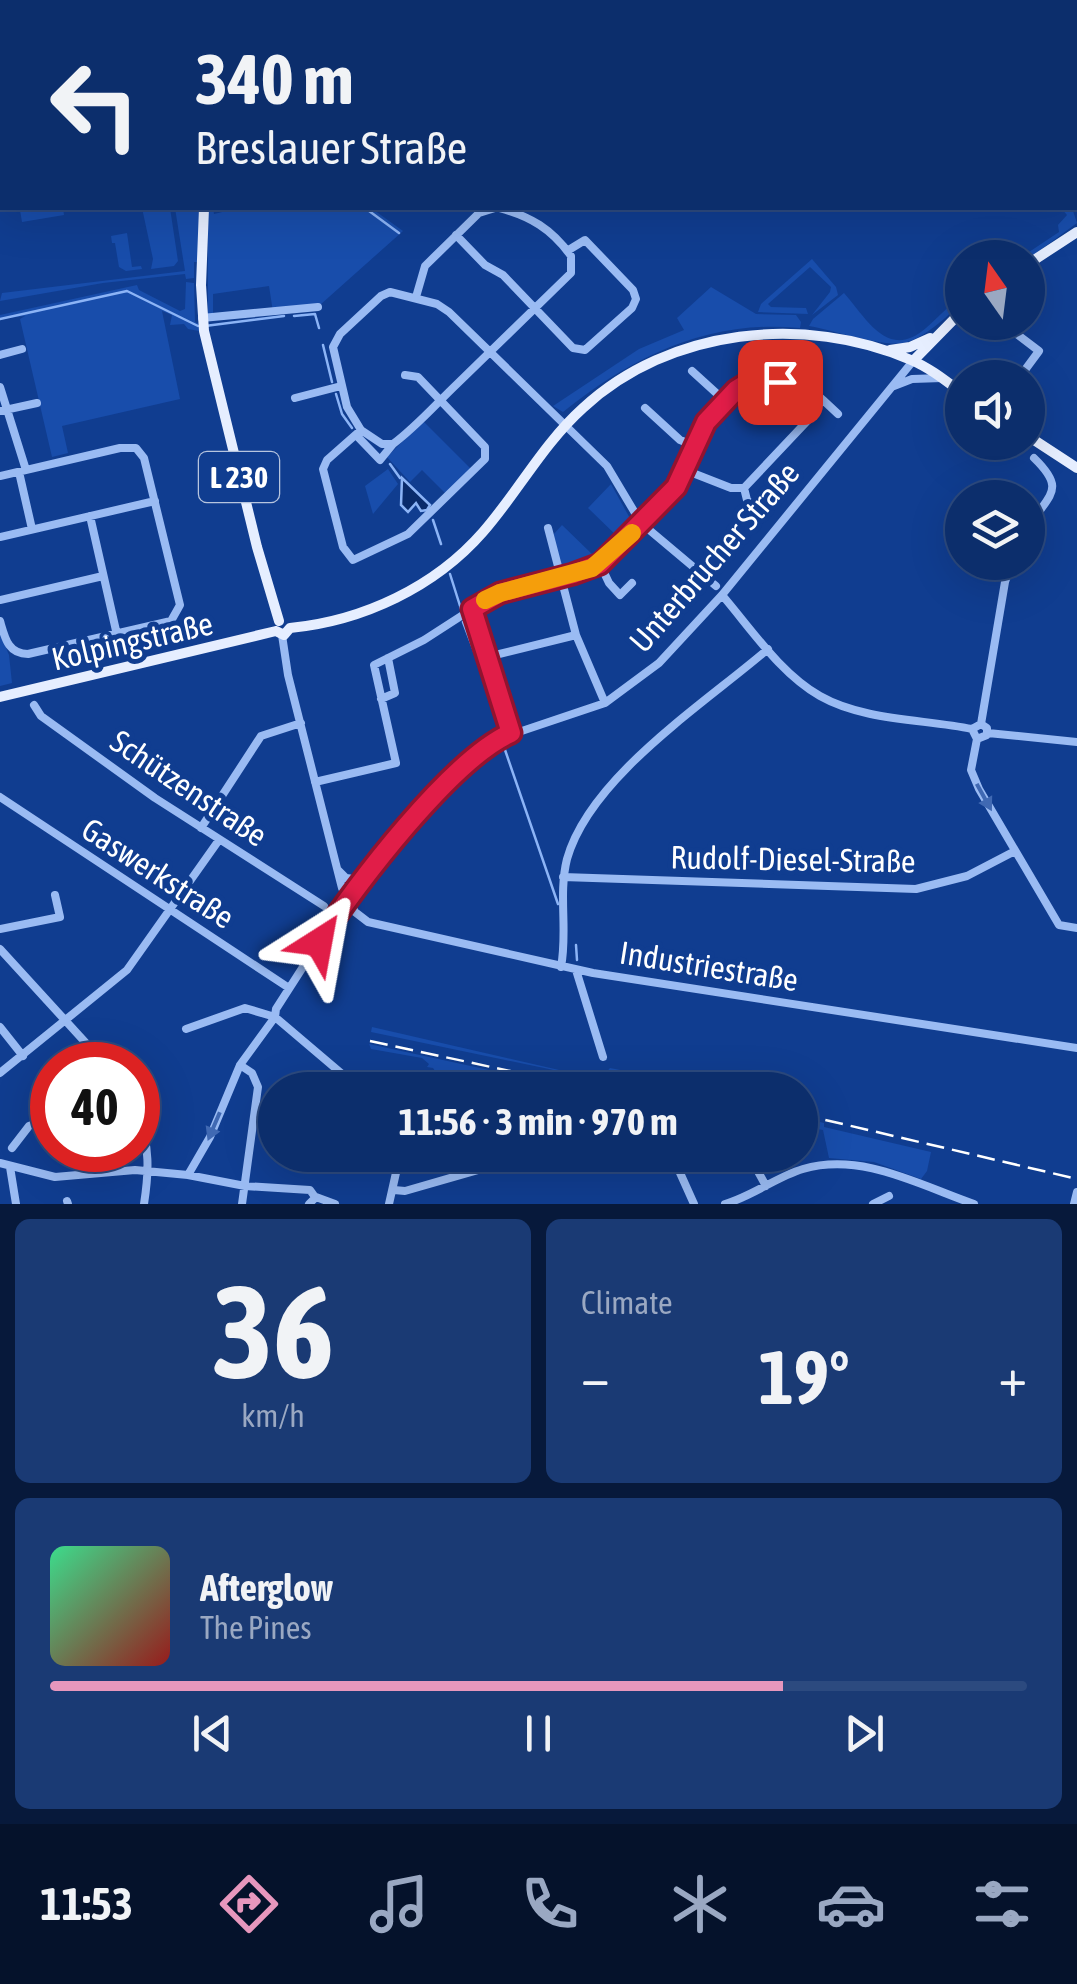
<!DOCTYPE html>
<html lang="en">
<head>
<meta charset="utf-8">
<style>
	:root { --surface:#0c2e6c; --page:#1a3a74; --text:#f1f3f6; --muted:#9aa8c2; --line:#2c4a7f; --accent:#e797bd }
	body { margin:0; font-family:"Asap Condensed",sans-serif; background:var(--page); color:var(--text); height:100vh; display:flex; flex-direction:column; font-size:38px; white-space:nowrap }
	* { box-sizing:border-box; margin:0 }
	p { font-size:32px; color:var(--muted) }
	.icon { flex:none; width:55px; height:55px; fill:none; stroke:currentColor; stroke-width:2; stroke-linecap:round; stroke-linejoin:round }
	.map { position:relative; height:1204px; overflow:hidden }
	.sheet { display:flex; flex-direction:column; gap:15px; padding:15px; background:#07193b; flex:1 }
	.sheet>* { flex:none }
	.hud { position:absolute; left:0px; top:0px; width:1078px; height:210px; box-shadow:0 10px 40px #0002,0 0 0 2px var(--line); background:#0c2e6c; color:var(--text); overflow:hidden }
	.needle { width:65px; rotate:346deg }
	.tools { position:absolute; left:945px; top:240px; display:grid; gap:20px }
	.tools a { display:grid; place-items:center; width:100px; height:100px; border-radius:50%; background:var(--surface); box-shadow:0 10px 40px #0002,0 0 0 2px var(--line); font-size:50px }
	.speed { position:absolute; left:30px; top:1042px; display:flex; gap:20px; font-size:50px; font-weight:700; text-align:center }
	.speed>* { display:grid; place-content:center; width:130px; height:130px; border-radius:50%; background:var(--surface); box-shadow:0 10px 40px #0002,0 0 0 2px var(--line); line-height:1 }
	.speed .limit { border:15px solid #d22; background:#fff; color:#111 }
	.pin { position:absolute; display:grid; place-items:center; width:85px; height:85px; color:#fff; margin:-42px; border-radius:20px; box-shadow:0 5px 15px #0006 }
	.me { position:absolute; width:110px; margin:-55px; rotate:34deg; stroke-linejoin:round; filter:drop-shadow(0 0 8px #0008) }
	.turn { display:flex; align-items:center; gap:35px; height:210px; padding:0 30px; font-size:45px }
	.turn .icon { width:130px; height:130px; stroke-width:2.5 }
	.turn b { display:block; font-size:70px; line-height:85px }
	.big { font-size:75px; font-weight:700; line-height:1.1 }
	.sheet .widget { flex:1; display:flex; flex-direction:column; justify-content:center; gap:15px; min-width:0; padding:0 35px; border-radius:15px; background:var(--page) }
	.sheet .dial { align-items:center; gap:0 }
	.dial b { font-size:130px; line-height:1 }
	.song { display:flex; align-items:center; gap:30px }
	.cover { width:120px; height:120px; border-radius:15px; background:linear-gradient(135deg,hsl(150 70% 55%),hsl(0 70% 35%)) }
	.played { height:10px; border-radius:5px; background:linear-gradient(90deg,var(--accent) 75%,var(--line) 75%) }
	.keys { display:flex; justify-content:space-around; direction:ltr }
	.heat { display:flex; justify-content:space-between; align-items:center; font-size:55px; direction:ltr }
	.sheet .tiles { flex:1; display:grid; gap:15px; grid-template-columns:1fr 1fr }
	.widget:last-child { grid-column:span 2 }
	.trip { position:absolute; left:258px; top:1072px; width:560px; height:100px; border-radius:50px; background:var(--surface); box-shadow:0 10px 40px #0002,0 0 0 2px var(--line); font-weight:700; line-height:100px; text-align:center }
	.dock { display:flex; height:160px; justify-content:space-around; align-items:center; background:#05122b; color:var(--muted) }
	.dock .icon { width:70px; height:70px }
	.dock .on { color:var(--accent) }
	.dock b { font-size:45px; color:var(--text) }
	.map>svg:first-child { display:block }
	.green { fill:#184dab }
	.water { fill:#092b6c; stroke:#8cb4f6; stroke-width:2.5 }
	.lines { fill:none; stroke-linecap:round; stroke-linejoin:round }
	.stream { stroke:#8cb4f6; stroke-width:2.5 }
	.minor { stroke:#9abbf3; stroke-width:8 }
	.major { stroke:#e6eeff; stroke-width:10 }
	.rail { stroke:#fff; stroke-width:2.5; stroke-dasharray:18 8; stroke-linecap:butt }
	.oneway { fill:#4069b3 }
	.route-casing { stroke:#92132f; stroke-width:25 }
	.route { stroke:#e11d48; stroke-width:18 }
	.slow { stroke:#f59e0b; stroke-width:18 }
	.labels { text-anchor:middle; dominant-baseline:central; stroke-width:10; stroke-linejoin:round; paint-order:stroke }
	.shield { fill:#103d90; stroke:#b7c5de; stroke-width:2.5 }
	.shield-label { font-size:30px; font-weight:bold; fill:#fff }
	.street-label { font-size:32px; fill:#fff; stroke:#103d90 }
</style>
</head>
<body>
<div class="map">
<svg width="1077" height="1204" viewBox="0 0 1077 1204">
	<rect width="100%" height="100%" fill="#103d90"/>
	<path class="green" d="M184,0H348V2H184Z
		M690,0H849L851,2H692Z
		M34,208H63L64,215L22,222L20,210Z
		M142,208H170L178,261L174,266L151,269L153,259Z
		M175,208H200L198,262H194V278L186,279L185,274L103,283L0,301L2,293L185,271Z
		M208,208H213L214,214L239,208H371L403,231L320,305L273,312L269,286L213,294V314L208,315Z
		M1061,208H1072L1077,223L1028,259L1020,258L1059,232L1058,225L1067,215Z
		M127,233L132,267L141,266L142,269L126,271L119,267L115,243H112L111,236Z
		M812,259L836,287L838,295L812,315L830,292L831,287L810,267L768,304L771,307L806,308L808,314L758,312L761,304Z
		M186,282L194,283L195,322L199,324V331L188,329L184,324L170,325L172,315L162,311L180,399L62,426L68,453L52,457L20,319L25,316L0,319V315L137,285L139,290L180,311L185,309Z
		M711,287L756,314L796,315L801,322L800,328C708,319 632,357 563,412L553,406L639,349L684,330L677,318Z
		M844,293C867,319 888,361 926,328C939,317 949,305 962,295V303C946,317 924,339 903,343C882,347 833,330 809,326L813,319Z
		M423,421L471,469L446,494L422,470L410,482L387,457Z
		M388,469L398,484L373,514L365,486Z
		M611,484L632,522L620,539L588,508Z
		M562,525L593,555L591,557L594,562L566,572L562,570L553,535Z
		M0,633L9,655L12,683L0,686Z
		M372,1027L594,1078L602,1077L610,1068L671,1080L673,1077L724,1090L597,1079L371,1032Z
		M369,1044L545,1082L676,1090H539L492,1080L476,1090H449L433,1068L427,1067L429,1064L422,1058L371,1049Z
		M800,1117L824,1123V1127L931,1152L927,1171L921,1179L874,1162L829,1158L823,1130L800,1126Z"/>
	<path class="water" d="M402,478L430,505L427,510L421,511L416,503L408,512L401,505Z"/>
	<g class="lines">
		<path class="stream" d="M344,2V0
			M365,208L399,233
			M294,316L315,314L319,328
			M0,319L127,291L198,326
			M205,326L284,316
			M323,345L332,382
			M336,394L342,414L352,428
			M390,464L400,478
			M433,520L441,544
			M450,574L461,609
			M463,622L487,685
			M490,696L499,728
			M504,747L558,904
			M576,945L577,960"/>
		<path class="minor" d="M499,208C530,216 552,229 571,256V273C533,310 495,347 457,384C436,404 416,427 393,444H382L361,430L347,407L333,347L340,334L381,296L390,292L437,304L449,312L607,466L641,523L716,586
			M456,235L485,265L503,275L573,348L585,350L632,308L636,299L633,290L585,240L567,251
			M416,297L425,266L479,213L495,208
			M202,318L318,307
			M1001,322L1039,351L1019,378
			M0,355L22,349
			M692,371L725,401
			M789,384L796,376L823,400L814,409
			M894,386L912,379L942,378
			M0,387L26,470
			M295,398L341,386
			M823,400L838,414
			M645,408L680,440L695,446
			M0,411L37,403
			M361,430L327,460L323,469L343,547L353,560L408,534L485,459V447L418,377L405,375
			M356,435L380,460L393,444
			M19,472L32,529
			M0,476L120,448H136L144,458L180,605L171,621L28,654C8,654 5,638 0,621
			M744,488L747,500L761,512
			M90,516L117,635
			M1028,530C1046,494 1069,492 1034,458
			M0,537L155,501
			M600,564L609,583L620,595L632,583
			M722,595C752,630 780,673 820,696C864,721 924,719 972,729L981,724L987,728V735L977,739L972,729
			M0,600L103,576
			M472,609L511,733
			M282,635L288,675L342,888L355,912L368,922L593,973L1077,1048
			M576,635L605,703
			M487,657L576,635L548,528
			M381,699L395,693L388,658
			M34,705L41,716L155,798L324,906
			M981,724L1005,582L1012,562
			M988,733L1077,742
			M977,739L971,770L979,789L1059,925L1077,928
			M315,782L396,763L374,665L424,640L489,598L600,564L677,487L706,422L746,383L760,380L789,384L814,409L811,417L744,488H731L685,470
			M0,797L289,988
			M201,828L261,736L301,723
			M338,870L346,878L354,879L376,858
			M563,877L916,889L967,876L1015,851
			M0,929L60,917L55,895
			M0,949L106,1065
			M561,967C568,931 558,895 567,859C590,777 704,704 768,649
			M576,970L603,1057
			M0,1027L23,1056
			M186,1029L245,1008L275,1017L361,1090
			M240,1065L252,1073L258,1087L242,1204
			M0,1073L127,970L219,840
			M138,1115C150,1146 149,1172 144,1204
			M12,1148L29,1126L52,1117
			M672,1155L694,1204
			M749,1155L766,1186
			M0,1163L55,1177L135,1170L188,1175L245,1186L310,1190L315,1197
			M10,1167L16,1204
			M188,1175L210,1137L240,1065L275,1017L276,1009L346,900L450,779L476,754L498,739L605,703L659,663L722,595L913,361
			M394,1190L405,1191L530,1155
			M67,1201L68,1204
			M309,1204L316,1197L335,1204
			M389,1204L400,1155
			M725,1204C753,1196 776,1177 803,1169C862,1152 919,1185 974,1204
			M873,1204L889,1196
			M1074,1204L1077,1192"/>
		<path class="major" d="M178,0V2
			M204,208L201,285L204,331L257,547L279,621
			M1028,264L1077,232
			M890,350L910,347L930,338
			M913,361L962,311
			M1028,436L1077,468
			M276,631L284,635L290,628C363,621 435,587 483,532C518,492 543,444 583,408C669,328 805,314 911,360C930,368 946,381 962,393
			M0,697L276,631"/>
		<path class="rail" d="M370,1041L547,1079L694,1090
			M800,1114L1077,1179"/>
	</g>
	<defs><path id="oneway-solid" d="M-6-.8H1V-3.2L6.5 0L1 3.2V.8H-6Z" transform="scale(2.5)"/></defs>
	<g class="oneway">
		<use href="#oneway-solid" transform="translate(984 797) rotate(61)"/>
		<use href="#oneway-solid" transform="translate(214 1126) rotate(113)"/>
	</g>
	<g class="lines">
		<g class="route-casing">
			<path id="route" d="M319,942C355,885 452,759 511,733L472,609L500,593L573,574L600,564L676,487L706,422L736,390L752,380L780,382"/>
		</g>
		<use href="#route" class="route"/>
		<path class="slow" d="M485,600L500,593L592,568L632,533"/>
	</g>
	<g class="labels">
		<rect class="shield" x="199" y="452" width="80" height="50" rx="8"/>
		<g class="shield-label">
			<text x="239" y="477">L 230</text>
		</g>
		<g class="street-label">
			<text transform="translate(714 557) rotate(-49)">Unterbrucher Straße</text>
			<text transform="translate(132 641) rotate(-13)">Kolpingstraße</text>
			<text transform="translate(189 788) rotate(34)">Schützenstraße</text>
			<text transform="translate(793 859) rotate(1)">Rudolf-Diesel-Straße</text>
			<text transform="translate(158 873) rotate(33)">Gaswerkstraße</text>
			<text transform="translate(709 966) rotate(9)">Industriestraße</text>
		</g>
	</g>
</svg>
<div class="tools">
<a><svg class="needle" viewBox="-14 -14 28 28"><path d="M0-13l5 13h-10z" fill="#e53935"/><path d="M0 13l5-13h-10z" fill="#9aa8c2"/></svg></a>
<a><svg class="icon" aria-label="sound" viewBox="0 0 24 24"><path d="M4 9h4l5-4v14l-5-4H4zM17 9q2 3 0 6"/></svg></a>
<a><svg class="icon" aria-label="layers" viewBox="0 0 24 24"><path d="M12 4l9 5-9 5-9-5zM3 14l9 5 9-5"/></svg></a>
</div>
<div class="speed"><div class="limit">40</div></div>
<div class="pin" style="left:780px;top:382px;background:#d93025"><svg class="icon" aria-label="arrive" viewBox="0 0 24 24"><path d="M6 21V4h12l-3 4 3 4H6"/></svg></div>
<svg class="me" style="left:319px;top:942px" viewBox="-20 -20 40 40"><path d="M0-17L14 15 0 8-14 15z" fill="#e11d48" stroke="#fff" stroke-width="4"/></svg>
<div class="trip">11:56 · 3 min · 970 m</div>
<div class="hud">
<div class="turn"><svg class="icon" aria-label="left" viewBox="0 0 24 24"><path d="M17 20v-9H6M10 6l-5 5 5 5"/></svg><div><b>340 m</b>Breslauer Straße</div></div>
</div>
</div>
<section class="sheet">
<div class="tiles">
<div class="widget dial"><b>36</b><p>km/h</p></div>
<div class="widget"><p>Climate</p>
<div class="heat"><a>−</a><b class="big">19°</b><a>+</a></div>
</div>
<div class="widget">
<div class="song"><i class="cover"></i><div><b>Afterglow</b><p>The Pines</p></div></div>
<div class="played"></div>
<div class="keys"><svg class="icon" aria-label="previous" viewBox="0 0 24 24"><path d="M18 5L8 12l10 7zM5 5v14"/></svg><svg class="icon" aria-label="pause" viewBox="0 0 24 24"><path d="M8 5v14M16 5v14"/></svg><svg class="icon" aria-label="next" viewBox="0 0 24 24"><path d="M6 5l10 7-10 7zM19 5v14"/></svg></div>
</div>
</div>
</section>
<nav class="dock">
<b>11:53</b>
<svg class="icon on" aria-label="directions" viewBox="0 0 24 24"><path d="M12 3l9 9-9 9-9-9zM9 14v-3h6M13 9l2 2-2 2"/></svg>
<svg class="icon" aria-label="music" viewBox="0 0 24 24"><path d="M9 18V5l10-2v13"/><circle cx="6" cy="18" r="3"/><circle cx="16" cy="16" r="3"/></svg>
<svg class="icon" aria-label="phone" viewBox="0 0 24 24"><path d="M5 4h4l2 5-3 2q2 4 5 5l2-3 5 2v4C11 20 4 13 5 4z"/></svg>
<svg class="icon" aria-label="climate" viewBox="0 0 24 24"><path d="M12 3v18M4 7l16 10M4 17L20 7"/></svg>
<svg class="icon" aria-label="car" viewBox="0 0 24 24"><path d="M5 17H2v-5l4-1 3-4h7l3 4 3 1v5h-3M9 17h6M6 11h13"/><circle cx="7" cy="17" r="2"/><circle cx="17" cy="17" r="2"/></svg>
<svg class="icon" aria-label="filters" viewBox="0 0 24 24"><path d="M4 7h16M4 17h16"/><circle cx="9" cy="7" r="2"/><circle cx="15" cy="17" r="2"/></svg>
</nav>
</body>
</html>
